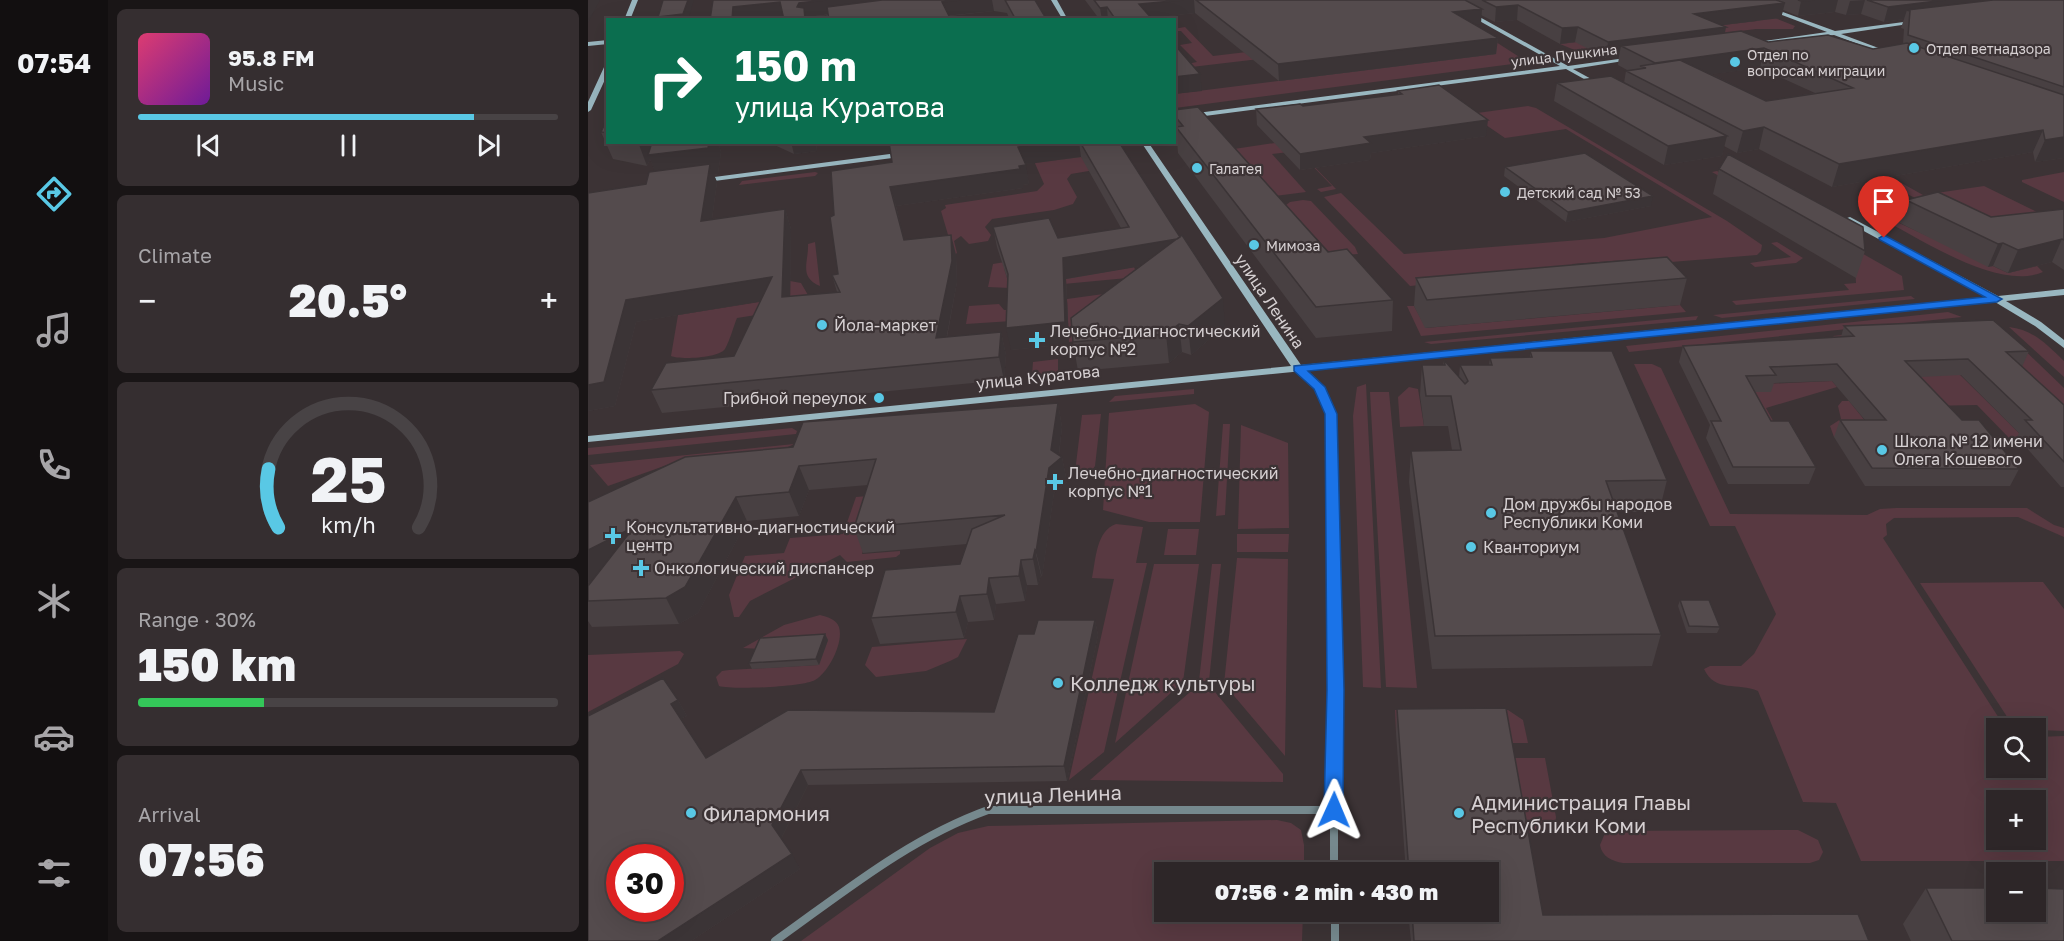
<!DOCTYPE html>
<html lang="en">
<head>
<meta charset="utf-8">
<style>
	:root { --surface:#2d2628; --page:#352e30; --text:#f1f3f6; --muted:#a7a5a8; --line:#484345; --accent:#59c8e5 }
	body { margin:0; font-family:"Golos Text",sans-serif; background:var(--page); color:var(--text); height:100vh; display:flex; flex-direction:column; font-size:22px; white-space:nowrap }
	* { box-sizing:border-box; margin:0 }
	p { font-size:20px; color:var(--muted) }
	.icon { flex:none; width:33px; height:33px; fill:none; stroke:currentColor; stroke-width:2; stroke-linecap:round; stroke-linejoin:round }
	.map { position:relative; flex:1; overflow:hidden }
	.sheet { display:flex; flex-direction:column; gap:9px; padding:9px; background:#191516; width:480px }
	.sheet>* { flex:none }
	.top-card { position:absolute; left:18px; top:18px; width:570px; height:126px; border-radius:0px; box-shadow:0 6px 24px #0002,0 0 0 2px var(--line); background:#0b6e4f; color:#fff; overflow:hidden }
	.controls { position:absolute; left:1398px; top:718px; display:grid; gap:12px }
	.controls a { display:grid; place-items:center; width:60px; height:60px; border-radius:0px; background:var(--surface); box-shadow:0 6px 24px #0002,0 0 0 2px var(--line); font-size:30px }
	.speed { position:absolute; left:18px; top:844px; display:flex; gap:12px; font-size:30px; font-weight:700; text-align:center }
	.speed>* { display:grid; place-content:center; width:78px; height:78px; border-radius:50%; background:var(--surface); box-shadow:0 6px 24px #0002,0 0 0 2px var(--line); line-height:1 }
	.speed .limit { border:9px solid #d22; background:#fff; color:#111 }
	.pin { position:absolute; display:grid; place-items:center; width:51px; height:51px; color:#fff; margin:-62px -26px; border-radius:50% 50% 50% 0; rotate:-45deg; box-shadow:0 0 6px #0007 }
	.pin .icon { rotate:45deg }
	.me { position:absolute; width:66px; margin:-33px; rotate:1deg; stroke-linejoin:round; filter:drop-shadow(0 0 4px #0008) }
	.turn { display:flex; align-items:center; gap:21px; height:126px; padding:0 30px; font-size:27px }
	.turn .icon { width:78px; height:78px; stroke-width:2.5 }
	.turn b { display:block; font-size:42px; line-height:51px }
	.big { font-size:45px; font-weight:800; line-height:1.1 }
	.sheet .widget { flex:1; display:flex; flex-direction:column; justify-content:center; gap:9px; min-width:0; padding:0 21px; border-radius:9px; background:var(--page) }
	.sheet .dial { align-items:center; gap:0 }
	.dial svg { height:156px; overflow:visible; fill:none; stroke:var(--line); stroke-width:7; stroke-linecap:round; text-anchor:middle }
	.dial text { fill:var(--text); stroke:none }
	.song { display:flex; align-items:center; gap:18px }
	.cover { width:72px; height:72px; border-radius:9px; background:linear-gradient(135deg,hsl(340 70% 55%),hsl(280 70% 35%)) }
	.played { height:6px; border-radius:3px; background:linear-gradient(90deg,var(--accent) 80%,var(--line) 80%) }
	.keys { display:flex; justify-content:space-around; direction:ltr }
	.heat { display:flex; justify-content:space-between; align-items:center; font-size:33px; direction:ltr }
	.charge { height:9px; border-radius:4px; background:linear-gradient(90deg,#34c759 30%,var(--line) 0) }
	.trip { position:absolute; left:566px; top:862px; width:345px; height:60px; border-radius:0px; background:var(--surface); box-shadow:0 6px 24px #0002,0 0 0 2px var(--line); font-weight:800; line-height:60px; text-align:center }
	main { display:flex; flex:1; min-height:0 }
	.dock { display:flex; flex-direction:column; width:108px; justify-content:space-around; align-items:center; background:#120f10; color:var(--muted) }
	.dock .icon { width:42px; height:42px }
	.dock .selected { color:var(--accent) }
	.dock b { font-size:27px; color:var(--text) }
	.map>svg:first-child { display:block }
	.green { fill:#583941; fill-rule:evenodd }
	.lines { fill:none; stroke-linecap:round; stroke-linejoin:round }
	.street-far2 { stroke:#76898e; stroke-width:5 }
	.street-far1 { stroke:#76898e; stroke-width:7 }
	.street { stroke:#76898e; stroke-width:8 }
	.secondary { fill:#99b7c0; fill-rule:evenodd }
	.wall { fill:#484042; fill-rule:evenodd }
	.shaded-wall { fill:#3b3436 }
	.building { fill:#544b4d; stroke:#3b3436; stroke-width:1.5; fill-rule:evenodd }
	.route { fill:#1a73e8; stroke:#114b97; stroke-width:1.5 }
	.poi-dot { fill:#59c8e5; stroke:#3c3335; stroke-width:2 }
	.labels { text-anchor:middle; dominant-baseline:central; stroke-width:4.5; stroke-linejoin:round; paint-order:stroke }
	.far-poi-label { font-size:14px; fill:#d6d0d2; stroke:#3c3335; text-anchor:start }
	.far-street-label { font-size:14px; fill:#d6d0d2; stroke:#3c3335 }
	.street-label { font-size:16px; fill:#d6d0d2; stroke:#3c3335 }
	.poi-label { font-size:16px; fill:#d6d0d2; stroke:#3c3335; text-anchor:start }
	.near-poi-label { font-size:20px; fill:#d6d0d2; stroke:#3c3335; text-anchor:start }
	.near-street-label { font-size:20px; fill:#d6d0d2; stroke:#3c3335 }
</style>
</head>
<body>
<main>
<nav class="dock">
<b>07:54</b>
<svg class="icon selected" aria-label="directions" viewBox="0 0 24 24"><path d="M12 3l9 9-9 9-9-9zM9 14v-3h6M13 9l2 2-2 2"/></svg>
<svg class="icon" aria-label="music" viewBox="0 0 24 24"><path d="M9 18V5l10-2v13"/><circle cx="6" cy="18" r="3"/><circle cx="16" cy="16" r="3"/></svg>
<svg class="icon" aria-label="phone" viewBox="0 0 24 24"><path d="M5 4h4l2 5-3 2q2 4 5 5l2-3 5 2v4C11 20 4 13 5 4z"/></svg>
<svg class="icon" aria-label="climate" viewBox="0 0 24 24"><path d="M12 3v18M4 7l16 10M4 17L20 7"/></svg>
<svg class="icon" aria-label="car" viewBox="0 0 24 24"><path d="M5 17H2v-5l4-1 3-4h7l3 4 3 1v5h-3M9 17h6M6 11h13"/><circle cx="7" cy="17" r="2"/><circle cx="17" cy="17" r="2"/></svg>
<svg class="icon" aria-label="filters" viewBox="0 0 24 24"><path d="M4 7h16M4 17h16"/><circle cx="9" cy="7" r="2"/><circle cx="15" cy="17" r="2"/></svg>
</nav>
<section class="sheet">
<div class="widget">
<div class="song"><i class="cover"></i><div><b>95.8 FM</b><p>Music</p></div></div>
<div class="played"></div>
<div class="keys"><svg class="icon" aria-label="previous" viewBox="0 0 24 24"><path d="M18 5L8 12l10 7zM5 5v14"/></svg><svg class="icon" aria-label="pause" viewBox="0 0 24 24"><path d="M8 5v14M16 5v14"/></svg><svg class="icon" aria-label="next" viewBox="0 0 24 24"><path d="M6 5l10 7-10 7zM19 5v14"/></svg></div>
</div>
<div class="widget"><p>Climate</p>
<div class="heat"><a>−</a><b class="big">20.5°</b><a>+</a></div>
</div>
<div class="widget dial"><svg viewBox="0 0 100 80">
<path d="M14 69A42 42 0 1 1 86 69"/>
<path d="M14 69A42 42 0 0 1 9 39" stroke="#59c8e5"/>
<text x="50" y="56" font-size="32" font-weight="700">25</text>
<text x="50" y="72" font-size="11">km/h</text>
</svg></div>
<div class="widget"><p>Range · 30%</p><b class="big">150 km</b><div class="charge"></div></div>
<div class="widget"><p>Arrival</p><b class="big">07:56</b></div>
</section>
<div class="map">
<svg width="1476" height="941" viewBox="0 0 1476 941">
	<rect width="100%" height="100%" fill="#3c3335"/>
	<path class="green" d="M1172,12L1207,26L1205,29H1168L989,51L972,44L1169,21Z
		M597,27L625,56L859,28L872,35L595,68L599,64L609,62L592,45L604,43L593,31H587L586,29Z
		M908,42L939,62L587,108L586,94L907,54Z
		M940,106L948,108L1139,221L1174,245L1173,251L1169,255L1071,263L1038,260L984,264L988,271L822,286L736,197L753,193L816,254L1016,238L1124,217L978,129L917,138L882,114Z
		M727,137L718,158L748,189L733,192L729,189L744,186L710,151L684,154L718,192L687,196L646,149Z
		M442,152L493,157L536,165L483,174L479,179L489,197L485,204L466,210L404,219L397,227L403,235L400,241L381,244L373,236L366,241L369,253L366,255L353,211L358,208L357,205L449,191L456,184Z
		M1129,171L1314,276L1316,290L1148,305L1144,301L1261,290L1256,284L1268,283L1267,263L1273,257L1124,172Z
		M227,172L230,173L227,176L151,185L154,181Z
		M1476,172V202L1434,182V180Z
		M1301,176L1335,195L1396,186L1449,212L1476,209V216L1425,245L1294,182L1292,177Z
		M715,200L723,201L767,247L770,254L745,256L698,205L702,202Z
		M1330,207L1332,210L1305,216L1315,221L1311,223L1420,273L1449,266L1455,272C1410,292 1330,237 1288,216Z
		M227,242L232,286C210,277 221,261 220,244Z
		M1189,242L1215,258L1208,263L1167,267L1162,263L1203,257L1183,243Z
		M514,245L416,268L422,288L400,287L405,264Z
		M546,267L550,277L465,285L457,282Z
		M202,281L213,283L224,302L218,307L149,318C145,328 142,340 137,349C131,358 92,360 83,356L90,315L202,297Z
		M530,292L532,296L507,300L486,316L487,341L481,342L479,299Z
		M1323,296L1327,299L1134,318L1125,315Z
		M411,304L416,310H424V321L378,324L381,306Z
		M1092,305L1098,312L833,336L819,306H826L838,328Z
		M1360,312L1374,317L1041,352L1038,346Z
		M1110,316L1108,320L843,344L836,342Z
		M1381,322L1423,337L1476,388V430L1410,368L1251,342L1245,336Z
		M1421,327C1446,330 1459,345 1476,361V377Z
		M470,359V373L444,375L445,362Z
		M1046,364H1064L1073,368L1142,514L1279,515L1292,509L1308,508H1439L1466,525L1476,528V537L1430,517L1306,518L1298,524L1299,535L1295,538L1418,729H1408V768H1448V737L1476,736V861H1273L1248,803L1215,802L1170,691C1150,682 1127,693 1116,669L1122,666H1153L1166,654L1188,614L1147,526H1122ZM1408,801H1448V840H1408Z
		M1362,365L1435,437L1423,440L1389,405L1338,406L1311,378Z
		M1244,381L1249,387L1178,408L1195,439L1153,393L1177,384Z
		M778,384L793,688L775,687L765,416L769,387Z
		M821,387L830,389L836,426L812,427L810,397Z
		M606,389V394L521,402L527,396Z
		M782,392H801L829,688L798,687Z
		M1254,401H1261L1291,438L1246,437L1242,426L1253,419L1250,406Z
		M607,404L621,412L612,522H561L515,510L521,413Z
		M513,414L507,466L502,473L492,477L487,472L494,415Z
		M635,424H642L637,515L628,516Z
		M653,425L700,443L701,528L650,529Z
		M204,428L209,431L208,434L0,455V448Z
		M206,444L192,451L79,465L20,486L2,465Z
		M315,493L287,511L274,554L312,551V554L308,557L259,562L252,555L162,601L151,617H146L141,595L157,556L196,553L202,538L255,534L268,497Z
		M528,524L555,527L548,563H559L516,752L481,780L526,579L504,578C508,559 508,531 528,524Z
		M580,529H611L608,555H576Z
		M649,534H701L700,552H649Z
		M649,558L700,559L697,756L636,684Z
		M566,564H611L595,682L527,743Z
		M624,564H633L621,681H611Z
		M1455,582L1476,609V731L1427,729L1332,583Z
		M232,615C239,617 248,619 251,627C256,643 240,673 227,680C216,687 143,690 131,686L128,677L134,671L141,670L230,665L240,640L173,649L155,648L196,625Z
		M379,639L370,657L362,661L338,671L288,677L277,665L284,647Z
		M92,651L96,654L90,664L0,712V655Z
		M602,692H627L695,774V782L502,780Z
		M807,710H920L935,720L940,743H916L914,732L808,733Z
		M923,758H957L968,817L967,825L960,831L935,833Z
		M689,820L703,823L713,830L716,845V873H576V912H715L714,941H213L342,848L370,833L400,826Z
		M1210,830L1230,840L1235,852L1231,860L1222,863H1035C1024,861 1014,857 1012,845L1017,833L1025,831Z"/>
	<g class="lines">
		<path class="street-far2" d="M710,368L731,387L743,419"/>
		<path class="street-far1" d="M743,418L746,647"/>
		<path class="street" d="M746,873V646
			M747,912V941
			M187,941C256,892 320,839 400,810H746"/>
		<path class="secondary" d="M44,0H50L42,20H36Z
			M463,0H469L480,20H475Z
			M854,0H861L980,66L1045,57L1048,59L985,69L1016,86L1017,87L1014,89L978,69L586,120V116L972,66Z
			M1154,0H1162L1247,31L1331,20L1334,22L1253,34L1304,53L1302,56L1246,35L1164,46L1162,43L1239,32Z
			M259,14L257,17L215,20L217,18Z
			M20,40V44L0,46V42Z
			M20,63V73L3,110L0,112V102L17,65Z
			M553,142H560L713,365L1398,297L1259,222V218L1262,217L1410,296L1476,289V295L1418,301L1453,322L1476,340V348L1447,326L1407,302L0,442V436L703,366Z
			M317,152L321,154L320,156L111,183L107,181L111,179Z"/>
	</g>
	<path class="wall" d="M125,0H447L459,20H422L419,13L406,11L361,16L240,15L219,17V20H196L195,17L172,20H122Z
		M497,0H1476V158L1447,162L1445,152L1244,187L1171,149L1149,153L1136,146L1134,156L1076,165L966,101L969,83H1036L1038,71H1041L1030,65L1031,56L1018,58L987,42L972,44L929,20L907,22L893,15V24H886L910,38L908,54L691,81L607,13L563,18L565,20H512ZM1195,10L1210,16L1247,12L1258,15L1273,14L1296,22L1316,19L1313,28L1316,29L1315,44L1285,49L1180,42L1137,33L1133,25L1193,18ZM1172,68L1227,93L1178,101L1123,74Z
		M810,91L898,136L783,153L782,160L712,170L669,125L668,109L715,106L810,94Z
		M586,110L740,252L805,300L804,331L728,338L590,153L589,140L586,137Z
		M20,117V142H130L133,152L130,174L126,175L129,182L124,219L197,209L203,229L202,296L249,292L244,275L250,274L246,215L304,162L301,142H531L637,326L603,355L594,352L581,363L490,371L485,342L553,266L478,279L481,344L423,350L420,281L409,247L405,227L470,238L533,228L493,157L437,164L441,184L435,185V188L308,206L316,240L363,235L368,255L369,282L359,337L413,332L418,355L416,380L74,413L63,390L146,356L173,301L48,322L27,406L0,411V193L58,184L67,171L62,159L59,166L25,159L13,132Z
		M180,142H228L229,151L206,154Z
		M917,167L1063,206L978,222L916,176Z
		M1131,169L1277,251L1268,278L1125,194Z
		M1318,200L1403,217L1476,209V270L1464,262L1420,273L1405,266L1400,267L1310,222Z
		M828,278H1099L1092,305L837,328L826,306Z
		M1256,326L1441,351L1434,367L1476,405V487H1473L1429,437L1431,433L1373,375L1332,377L1374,420L1431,469L1422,486H1277L1246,437L1252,420H1277L1244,381L1186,383L1183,392H1167L1183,421L1228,467L1221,484H1140L1118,438L1122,425L1091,362L1095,346L1253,337Z
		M942,351L1079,480L1071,512H1029L1073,634L1064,666L844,669L821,482L823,451L864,450L860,426H836L832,395L834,365H855L856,360L871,377L872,365H901L902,358L942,357Z
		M470,403L474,427L471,455L474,457L479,482L466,493L454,577L453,575L450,585H439L437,601L408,604L406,620L380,622L376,638L292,644L283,618L372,564L379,544L275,553L266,528L280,485L221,490L211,516L159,521L110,613L91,624L4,627L0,621V586L4,581L0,583V502L205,447Z
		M1092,600L1132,627L1129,633H1099L1090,606Z
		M507,620L510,635L479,781L220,785L193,839L212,869L103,941L90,700L99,716L92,719L118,758L406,712L446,634Z
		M237,634L240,640L231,665L164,669L161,663Z
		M809,709L955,915L1281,941H823L820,912H900V873H818L808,733Z
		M1338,888L1476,941H1323L1315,924Z"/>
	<path class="shaded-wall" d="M1,0H12L0,23V3Z
		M100,0H106L100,20H71L70,17Z
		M238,0H357L219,17V20H209V7L211,3Z
		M372,0H404L406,11L357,16L354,2Z
		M595,0H606L607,13L553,19L551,4Z
		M1227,0H1250L1247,12L1210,16L1213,1Z
		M1277,0L1273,14L1258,15L1262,1Z
		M1357,0H1427L1322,11L1319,10L1316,19L1296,22L1300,7Z
		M192,2L196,17L172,20H144L145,7Z
		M1197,3L1193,18L1103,29L1106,14Z
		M930,5L929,20L907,22L908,7Z
		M519,7L520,20H514L512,8Z
		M894,9L893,24L864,27L865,12Z
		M990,27L987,42L972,44L974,28Z
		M1138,27L1135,43L1033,46L1031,56L1018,58L1020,42Z
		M910,38L908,54L691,81L690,64Z
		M1176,48L1172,68L1063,82L1067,63Z
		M612,74L614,91L586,94V77Z
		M900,120L898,136L783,153L782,160L712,170V154L776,137Z
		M1176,127L1171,149L1149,153L1155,131Z
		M1455,130L1445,152L1244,187L1251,164Z
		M1139,136L1134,156L1076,165L1080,146Z
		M1476,137V158L1447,162L1457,140Z
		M50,142H130L133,152L130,174L126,175L129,182L121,241L71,182L62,159L59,166Z
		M203,142H228L229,151L206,154Z
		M460,142H491L493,157L433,165L430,147Z
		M438,165L441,184L435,185V188L308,206L302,187Z
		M1065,196L1063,206L978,222L980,212Z
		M197,209L203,229L202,318L194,297Z
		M363,235L368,255L369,282L354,361L348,338Z
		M593,238L595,259L478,279L481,344L423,350L418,328L475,258Z
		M1474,239L1464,262L1420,273L1430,250Z
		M1415,243L1405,266L1400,267L1410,244Z
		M184,277L192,298L48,322L27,406L0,411V385L38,300Z
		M635,298L637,326L603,355L600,326Z
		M591,324L594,352L581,363L578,334Z
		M413,332L418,355L416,380L411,357Z
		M470,403L474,427L470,461L474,457L479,482L466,493L454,577L448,552Z
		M211,466L221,490L211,516L201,492Z
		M148,497L159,521L110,613L91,624L78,598Z
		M46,527L59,552L0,583V550Z
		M447,550L453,575L450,585L445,559Z
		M433,560L439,585L437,601L431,576Z
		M401,578L408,604L406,620L399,594Z
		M372,596L380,622L376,638L368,612Z
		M507,620L510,635L479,781L476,766Z
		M237,634L240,640L231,665L228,659Z
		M90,700L99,716L92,719L83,704Z
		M213,770L220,785L192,841L184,825Z
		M204,854L212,869L103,941H70Z"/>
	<path class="building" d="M75,0H100L95,14L70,17Z
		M125,0H238L211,3L209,7L216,8L217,19L196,20L192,2L145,7L144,20H122Z
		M294,0H372L354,2L363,20H241L239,7Z
		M417,0H447L459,20H428Z
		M506,0H595L551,4L565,20H528L519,7L512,8Z
		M608,0H877L894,9L865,12L910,38L690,64Z
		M894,0H1188L1197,3L1106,14L1138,27L1020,42L990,27L974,28L930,5L908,7Z
		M1210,0H1227L1213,1Z
		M1279,0H1357L1300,7Z
		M1405,0H1476V87L1320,35L1322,11L1319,10Z
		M1153,31L1180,42L1240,35L1285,49L1319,43L1476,95V137L1457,140L1455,130L1251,164L1176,127L1155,131L1038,71L1058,68L1052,66L1092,60L1178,101L1265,88L1176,48L1067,63L1033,46Z
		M586,44L612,74L586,77Z
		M1023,76L1139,136L1080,146L969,83Z
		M851,85L900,120L776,137L783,143L712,154L668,109L712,104L715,106L814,94L810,91Z
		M610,107L740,252L759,249L805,300L728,307L588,127L595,126L586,115V110Z
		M20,117V133L13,132Z
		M64,142H121L120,148L60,155Z
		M301,142H460L430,147L438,165L431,166L432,169L302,187L316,240L363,235L364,261L348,338L413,332L411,357L63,390L78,363L146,356L184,277L38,300L16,382L0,385V193L58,184L61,172L122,164L113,221L197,209L194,297L252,292L244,275L250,274L242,217L246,215L243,171L304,162Z
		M492,142H531L592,237L589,239L475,258L477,322L418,328L420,274L405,227L461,218L470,238L541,227Z
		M997,153L1065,196L980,212L917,167Z
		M1140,154L1275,227L1277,251L1131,169Z
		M1350,192L1403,217L1476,209V240L1474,239L1430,250L1415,243L1410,244L1318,200Z
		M594,235L635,298L600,326L591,324L578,334L485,342L483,318Z
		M1079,257L1099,278L839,300L828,278Z
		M1405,320L1441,351L1418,352L1476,405V462L1437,420H1444L1380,359L1317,361L1374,420H1391L1431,469L1284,468L1252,420H1298L1249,364L1182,367L1188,375L1158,376L1183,421H1201L1228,467H1145L1123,421H1133L1095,346L1266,336L1256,326Z
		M942,351H1024L1079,480L1018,481L1073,634L847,636L823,451L873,450L863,396H838L834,365H857L856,360L877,384L880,381L872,365H904L902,358L944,357Z
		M470,403L463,450L474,457L461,468L448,552L447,550L445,559L433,560L431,576L401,578L399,594L372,596L368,612L283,618L297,570L372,564L384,529L417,515L266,528L288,459L211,466L201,492L148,497L97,587L78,598L0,601V586L46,527L0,550V502L97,457L205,447L215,422Z
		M1092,600H1121L1132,627L1101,626Z
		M450,620H507L476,766L213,770L184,825L204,854L70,941H0V716L75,678L90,700L83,704L118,758L200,710L406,712L430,634H446ZM32,858H82V909H32Z
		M237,634L228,659L161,663L172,638Z
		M918,708L955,915L1270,914L1281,941H826L824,912H900V873H821L809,709Z
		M1338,888H1408V912H1448V888L1476,889V941H1364Z"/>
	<path class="route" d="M1296,235L1414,299L1409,302L720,371L737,387L749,414L756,690L755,810L753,816L746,819L739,816L736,810L739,690L737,414L726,389L706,371V366L1397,297L1292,240L1291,238Z"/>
	<g class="poi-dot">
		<circle cx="1326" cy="48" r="6"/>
		<circle cx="1147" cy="62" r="6"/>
		<circle cx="609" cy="168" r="6"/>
		<circle cx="917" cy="192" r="6"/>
		<circle cx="666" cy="245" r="6"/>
		<circle cx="234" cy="325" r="6"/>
		<path d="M446 331h6v6h6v6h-6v6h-6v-6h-6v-6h6z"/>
		<circle cx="291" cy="398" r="6"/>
		<circle cx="1294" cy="450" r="6"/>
		<path d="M464 473h6v6h6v6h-6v6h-6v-6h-6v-6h6z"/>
		<circle cx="903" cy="513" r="6"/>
		<path d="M22 527h6v6h6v6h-6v6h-6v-6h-6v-6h6z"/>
		<circle cx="883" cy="547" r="6"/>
		<path d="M50 559h6v6h6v6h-6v6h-6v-6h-6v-6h6z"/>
		<circle cx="470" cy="683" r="6"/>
		<circle cx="103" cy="813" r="6"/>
		<circle cx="871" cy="813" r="6"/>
	</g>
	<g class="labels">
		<g class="far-poi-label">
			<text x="1338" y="48">Отдел ветнадзора</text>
			<text x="1159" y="54">Отдел по<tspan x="1159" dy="16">вопросам миграции</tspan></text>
			<text x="621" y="168">Галатея</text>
			<text x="929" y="192">Детский сад № 53</text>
			<text x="678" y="245">Мимоза</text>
		</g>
		<g class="far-street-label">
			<text transform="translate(976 55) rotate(-7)">улица Пушкина</text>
		</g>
		<g class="street-label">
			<text transform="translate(682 301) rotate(56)">улица Ленина</text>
			<text transform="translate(450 377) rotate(-6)">улица Куратова</text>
		</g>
		<g class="poi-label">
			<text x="246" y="325">Йола-маркет</text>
			<text x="462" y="331">Лечебно-диагностический<tspan x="462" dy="18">корпус №2</tspan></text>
			<text x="279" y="398" text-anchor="end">Грибной переулок</text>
			<text x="1306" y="441">Школа № 12 имени<tspan x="1306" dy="18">Олега Кошевого</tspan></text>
			<text x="480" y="473">Лечебно-диагностический<tspan x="480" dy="18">корпус №1</tspan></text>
			<text x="915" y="504">Дом дружбы народов<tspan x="915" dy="18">Республики Коми</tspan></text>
			<text x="38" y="527">Консультативно-диагностический<tspan x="38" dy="18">центр</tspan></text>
			<text x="895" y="547">Кванториум</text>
			<text x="66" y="568">Онкологический диспансер</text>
		</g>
		<g class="near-poi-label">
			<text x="482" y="683">Колледж культуры</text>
			<text x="883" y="802">Администрация Главы<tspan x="883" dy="23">Республики Коми</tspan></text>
			<text x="115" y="813">Филармония</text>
		</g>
		<g class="near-street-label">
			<text transform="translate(465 794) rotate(-2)">улица Ленина</text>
		</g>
	</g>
</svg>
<div class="controls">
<a><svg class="icon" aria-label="search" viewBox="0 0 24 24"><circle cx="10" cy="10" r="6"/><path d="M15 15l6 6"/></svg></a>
<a>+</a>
<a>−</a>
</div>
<div class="speed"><div class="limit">30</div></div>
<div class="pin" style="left:1296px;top:238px;background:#d93025"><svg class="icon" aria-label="arrive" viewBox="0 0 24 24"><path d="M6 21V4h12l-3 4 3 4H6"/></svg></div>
<svg class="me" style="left:746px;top:810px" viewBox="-20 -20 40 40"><path d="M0-17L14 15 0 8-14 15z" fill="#1a73e8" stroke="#fff" stroke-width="4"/></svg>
<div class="trip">07:56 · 2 min · 430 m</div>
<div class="top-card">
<div class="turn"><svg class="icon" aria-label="right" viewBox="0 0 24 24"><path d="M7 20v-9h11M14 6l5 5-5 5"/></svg><div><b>150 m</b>улица Куратова</div></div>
</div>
</div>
</main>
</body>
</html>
